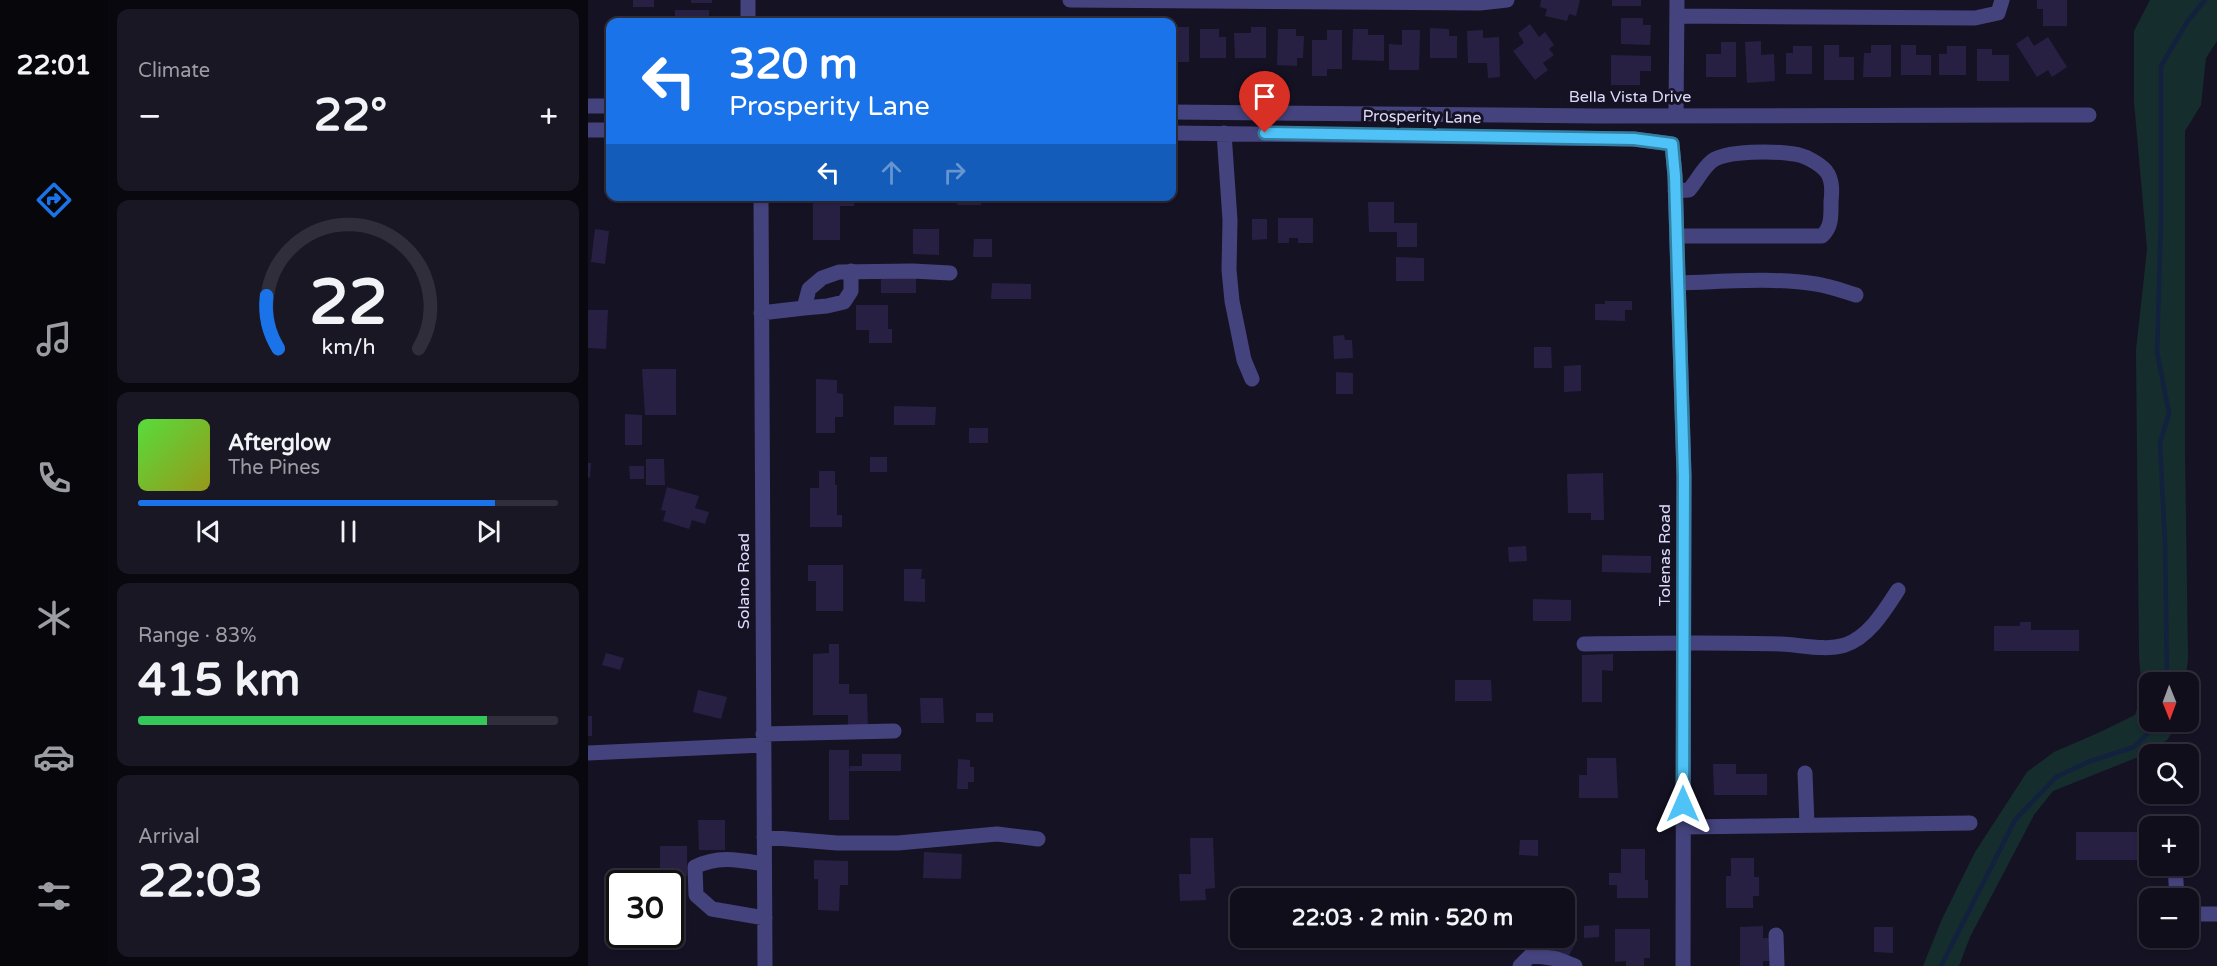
<!DOCTYPE html>
<html lang="en">
<head>
<meta charset="utf-8">
<style>
	:root { --surface:#100e1b; --page:#191724; --text:#f1f3f6; --muted:#9c9ca3; --line:#302e3a; --accent:#1a73e8 }
	body { margin:0; font-family:"Varela Round",sans-serif; background:var(--page); color:var(--text); height:100vh; display:flex; flex-direction:column; font-size:22px; white-space:nowrap }
	* { box-sizing:border-box; margin:0 }
	p { font-size:20px; color:var(--muted) }
	.icon { flex:none; width:33px; height:33px; fill:none; stroke:currentColor; stroke-width:2; stroke-linecap:round; stroke-linejoin:round }
	.map { position:relative; flex:1; overflow:hidden }
	.panel { display:flex; flex-direction:column; gap:9px; padding:9px; background:#09080f; width:480px }
	.panel>* { flex:none }
	.banner { position:absolute; left:18px; top:18px; width:570px; height:183px; border-radius:12px; box-shadow:0 2px 4px #0004,0 0 0 2px var(--line); background:#1a73e8; color:#fff; overflow:hidden }
	.needle { width:39px; rotate:179deg }
	.fabs { position:absolute; left:1551px; top:672px; display:grid; gap:12px }
	.fabs a { display:grid; place-items:center; width:60px; height:60px; border-radius:12px; background:var(--surface); box-shadow:0 2px 4px #0004,0 0 0 2px var(--line); font-size:30px }
	.speed { position:absolute; left:18px; top:870px; display:flex; gap:12px; font-size:30px; font-weight:700; text-align:center }
	.speed>* { display:grid; place-content:center; width:78px; height:78px; border-radius:50%; background:var(--surface); box-shadow:0 2px 4px #0004,0 0 0 2px var(--line); line-height:1 }
	.speed .limit { border:3px solid #111; border-radius:9px; background:#fff; color:#111 }
	.pin { position:absolute; display:grid; place-items:center; width:51px; height:51px; color:#fff; margin:-62px -26px; border-radius:50% 50% 50% 0; rotate:-45deg; box-shadow:0 0 6px #0007 }
	.pin .icon { rotate:45deg }
	.me { position:absolute; width:66px; margin:-33px; rotate:0deg; stroke-linejoin:round; filter:drop-shadow(0 0 4px #0008) }
	.turn { display:flex; align-items:center; gap:21px; height:126px; padding:0 24px; font-size:27px }
	.turn .icon { width:78px; height:78px; stroke-width:2.5 }
	.turn b { display:block; font-size:42px; line-height:51px }
	.lanes { display:flex; align-items:center; height:57px; padding:0 24px; background:#0003; justify-content:center; gap:30px; direction:ltr }
	.lanes .off { opacity:.35 }
	.big { font-size:45px; font-weight:700; line-height:1.1 }
	.panel .tile { flex:1; display:flex; flex-direction:column; justify-content:center; gap:9px; min-width:0; padding:0 21px; border-radius:12px; background:var(--page) }
	.panel .dial { align-items:center; gap:0 }
	.dial svg { height:156px; overflow:visible; fill:none; stroke:var(--line); stroke-width:7; stroke-linecap:round; text-anchor:middle }
	.dial text { fill:var(--text); stroke:none }
	.song { display:flex; align-items:center; gap:18px }
	.cover { width:72px; height:72px; border-radius:9px; background:linear-gradient(135deg,hsl(110 70% 55%),hsl(60 70% 35%)) }
	.played { height:6px; border-radius:3px; background:linear-gradient(90deg,var(--accent) 85%,var(--line) 85%) }
	.keys { display:flex; justify-content:space-around; direction:ltr }
	.heat { display:flex; justify-content:space-between; align-items:center; font-size:33px; direction:ltr }
	.charge { height:9px; border-radius:4px; background:linear-gradient(90deg,#34c759 83%,var(--line) 0) }
	.trip { position:absolute; left:642px; top:888px; width:345px; height:60px; border-radius:12px; background:var(--surface); box-shadow:0 2px 4px #0004,0 0 0 2px var(--line); font-weight:700; line-height:60px; text-align:center }
	main { display:flex; flex:1; min-height:0 }
	.dock { display:flex; flex-direction:column; width:108px; justify-content:space-around; align-items:center; background:#06060b; color:var(--muted) }
	.dock .icon { width:42px; height:42px }
	.dock .selected { color:var(--accent) }
	.dock b { font-size:27px; color:var(--text) }
	.map>svg:first-child { display:block }
	.green { fill:#162d2d }
	.lines { fill:none; stroke-linecap:round; stroke-linejoin:round }
	.stream { stroke:#11213e; stroke-width:4.5 }
	.building { fill:#272043 }
	.minor { stroke:#45437d; stroke-width:15 }
	.route-casing { stroke:#337fa1; stroke-width:15 }
	.route { stroke:#4fc3f7; stroke-width:10 }
	.labels { text-anchor:middle; dominant-baseline:central; stroke-width:6; stroke-linejoin:round; paint-order:stroke }
	.street-label { font-size:16px; fill:#dddafa; stroke:#151224 }
</style>
</head>
<body>
<main>
<nav class="dock">
<b>22:01</b>
<svg class="icon selected" aria-label="directions" viewBox="0 0 24 24"><path d="M12 3l9 9-9 9-9-9zM9 14v-3h6M13 9l2 2-2 2"/></svg>
<svg class="icon" aria-label="music" viewBox="0 0 24 24"><path d="M9 18V5l10-2v13"/><circle cx="6" cy="18" r="3"/><circle cx="16" cy="16" r="3"/></svg>
<svg class="icon" aria-label="phone" viewBox="0 0 24 24"><path d="M5 4h4l2 5-3 2q2 4 5 5l2-3 5 2v4C11 20 4 13 5 4z"/></svg>
<svg class="icon" aria-label="climate" viewBox="0 0 24 24"><path d="M12 3v18M4 7l16 10M4 17L20 7"/></svg>
<svg class="icon" aria-label="car" viewBox="0 0 24 24"><path d="M5 17H2v-5l4-1 3-4h7l3 4 3 1v5h-3M9 17h6M6 11h13"/><circle cx="7" cy="17" r="2"/><circle cx="17" cy="17" r="2"/></svg>
<svg class="icon" aria-label="filters" viewBox="0 0 24 24"><path d="M4 7h16M4 17h16"/><circle cx="9" cy="7" r="2"/><circle cx="15" cy="17" r="2"/></svg>
</nav>
<section class="panel">
<div class="tile"><p>Climate</p>
<div class="heat"><a>−</a><b class="big">22°</b><a>+</a></div>
</div>
<div class="tile dial"><svg viewBox="0 0 100 80">
<path d="M14 69A42 42 0 1 1 86 69"/>
<path d="M14 69A42 42 0 0 1 8 42" stroke="#1a73e8"/>
<text x="50" y="56" font-size="32" font-weight="700">22</text>
<text x="50" y="72" font-size="11">km/h</text>
</svg></div>
<div class="tile">
<div class="song"><i class="cover"></i><div><b>Afterglow</b><p>The Pines</p></div></div>
<div class="played"></div>
<div class="keys"><svg class="icon" aria-label="previous" viewBox="0 0 24 24"><path d="M18 5L8 12l10 7zM5 5v14"/></svg><svg class="icon" aria-label="pause" viewBox="0 0 24 24"><path d="M8 5v14M16 5v14"/></svg><svg class="icon" aria-label="next" viewBox="0 0 24 24"><path d="M6 5l10 7-10 7zM19 5v14"/></svg></div>
</div>
<div class="tile"><p>Range · 83%</p><b class="big">415 km</b><div class="charge"></div></div>
<div class="tile"><p>Arrival</p><b class="big">22:03</b></div>
</section>
<div class="map">
<svg width="1629" height="966" viewBox="0 0 1629 966">
	<rect width="100%" height="100%" fill="#151224"/>
	<path class="green" d="M1562,0H1629V41L1618,58L1613,105L1597,131V451L1600,659L1597,682H1562V722H1591L1579,740L1558,754L1465,791L1446,815L1382,937L1371,966H1335L1354,919L1387,852L1439,772L1466,752L1510,733L1547,715L1554,693L1551,656L1548,350L1559,249L1546,102V31Z"/>
	<g class="lines">
		<path class="stream" d="M1579,682L1577,543L1572,443L1581,413L1569,352L1573,219V66L1599,22L1617,0
			M1353,966L1427,820L1468,777L1500,762L1546,747L1571,722"/>
	</g>
	<path class="building" d="M45,0H66V7H45Z
		M103,0H124V3H103Z
		M953,0H992L988,16L981,14L979,21L957,16L959,9L952,7Z
		M1024,0H1053V6H1024Z
		M1449,0H1479V26H1455V9H1449Z
		M87,10H121V22H87Z
		M28,16L35,22H23Z
		M1033,18H1055V25H1063L1062,45L1033,44Z
		M942,24L951,37L957,32L966,45L961,49L966,55L955,63L960,70L947,80L925,51L936,43L930,33Z
		M586,27H601V62H584V39H586Z
		M663,27H678V58H647L646,33H663Z
		M842,28L861,29V36H869V58H842Z
		M612,29H631V37H638V58H612Z
		M690,29H708V36H716L715,58H709V66L689,65Z
		M765,29H780V35H796V61L764,60Z
		M739,30H754V69H739V76H724V40H739Z
		M814,30H832L831,70H801V44L814,45Z
		M895,30V38L911,37L912,77L900,78L899,63H880L879,31Z
		M1440,36L1446,46L1460,37L1479,67L1464,77L1460,70L1449,77L1428,44Z
		M22,39V52L16,46Z
		M1173,41V55L1186,54L1187,81L1159,83L1157,42Z
		M1133,42H1148V77H1118V54H1133Z
		M1236,45H1251V57H1266V80H1236Z
		M1283,45H1303V77H1275L1276,53H1283Z
		M1313,45H1328V55H1343V75H1313Z
		M1205,46H1224V74H1198V53H1205Z
		M1359,46H1378V75H1351V54H1359Z
		M1389,49H1404V55H1421V81H1389Z
		M1023,55L1063,56V71H1052V85H1023Z
		M93,196H130V201L93,202Z
		M225,196H266V206H252V240H225Z
		M272,196H298V200H272Z
		M370,196H394L393,205H369Z
		M780,202H806V223H829V247H809V232H781Z
		M690,218H725V243H710V238H701V243H690Z
		M664,219H679V239L664,240Z
		M7,229L21,231L17,264L3,262Z
		M325,229H351V255L325,254Z
		M386,239H404V257H385Z
		M808,257L836,258V281H808Z
		M293,276H328V293H293Z
		M404,283L443,284V299H403Z
		M1017,301H1044V310H1037V321L1007,320V304H1017Z
		M268,305H300V329H304V343H281V330H268Z
		M0,310H20L18,349L0,348Z
		M756,335L757,340H764L765,358L746,359L745,336Z
		M946,347H963L964,368H946Z
		M993,365V391L976,392V366Z
		M54,369H88V415H57Z
		M748,372L765,373V394H748Z
		M228,379L249,380V393L255,394V417H247V433H228Z
		M306,406L348,407L347,425H306Z
		M37,414L54,415V445H37Z
		M381,428H400V443H381Z
		M282,457H299V472H282Z
		M58,459H76L77,485H58Z
		M0,463H3L2,478L0,477Z
		M41,466H56V479H42Z
		M231,471H247V485H249V515H254V527H222V488H231Z
		M1015,473L1016,520H1003V513H980L979,474Z
		M79,487L111,496L107,508L121,512L117,524L104,520L101,529L75,521L78,511L73,510Z
		M938,546L939,561L921,562L920,547Z
		M1014,555L1063,556V573L1014,572Z
		M220,565H255V611H228V581H220Z
		M316,569H334L333,579H337V602L316,601Z
		M945,599L983,600V621H945Z
		M1432,622H1443V630H1491V651H1406V626H1432Z
		M241,644H251V684H261V694H279L280,726H260V715H225V654L241,653Z
		M18,653L36,658L32,670L14,665Z
		M1025,654V671L1014,670V702H994V655Z
		M867,680H903L904,701H867Z
		M110,690L139,697L133,719L105,712Z
		M332,698H355L356,723H333Z
		M388,713H405V722H388Z
		M0,716H4V736H0Z
		M241,750H261V820H241Z
		M274,754H313V771H261L262,766H274Z
		M999,758H1028L1030,798H991V775H999Z
		M370,759L382,760V767H386V782H380V789H369Z
		M1125,764H1148V774H1179V795H1126Z
		M110,820H137V850H111Z
		M1488,832H1553V860H1488Z
		M602,838H625L627,888L617,889L618,900L592,901L591,874H603Z
		M932,840H950V856L931,855Z
		M72,846H99V876H72Z
		M1033,849H1057V880H1060V898H1029V885H1021V873H1033Z
		M336,852L374,854L373,879L335,878Z
		M1143,858H1166V877H1171V896H1165V908H1138V876H1143Z
		M226,860L260,861V885H252L251,911L230,910V879H226Z
		M1011,925V937L996,938V926Z
		M1175,926V938H1187V961H1175V966H1152V927Z
		M1286,927H1305V953L1286,952Z
		M1027,929H1062V958H1056V966H1038V961L1027,962Z
		M976,931L990,939L979,959L957,947L962,938H976Z"/>
	<g class="lines">
		<path class="minor" d="M160,0V22
			M482,0L892,3L919,0
			M1089,16L1387,18L1410,13L1414,0
			M0,106H22
			M584,112L1010,116L1501,115
			M1088,116L1089,0
			M0,130H22
			M584,133L1046,139L1084,144L1087,176L1096,476L1095,966
			M636,133L642,220L641,270L644,301L656,360L664,379
			M1087,191L1101,190C1109,181 1114,169 1124,161C1139,150 1187,151 1206,154C1216,155 1231,163 1238,171C1245,180 1244,192 1243,202C1243,215 1244,227 1234,236H1089
			M173,196L177,966
			M1090,283C1135,282 1183,277 1228,284C1242,286 1255,291 1268,295
			M216,308L239,306L256,302L263,291V271
			M173,313L216,308L221,289L234,278L251,272L325,271L362,273
			M996,644C1061,643 1127,642 1193,644C1214,645 1237,651 1257,645C1281,637 1297,610 1310,590
			M175,734L306,731
			M0,753L175,745
			M1217,773L1219,825
			M1095,827L1382,823
			M176,837L249,843H310L409,834L450,839
			M176,864C152,860 130,855 107,867L108,895L124,909L177,918
			M1587,866L1589,898
			M1600,910L1609,914H1629
			M1188,935L1189,966
			M932,966L943,955L969,959L987,966"/>
	</g>
	<g class="lines">
		<g class="route-casing">
			<path id="route" d="M677,133L1046,139L1084,144L1087,176L1096,476L1095,804"/>
		</g>
		<use href="#route" class="route"/>
	</g>
	<g class="labels">
		<g class="street-label">
			<text x="1042" y="97">Bella Vista Drive</text>
			<text transform="translate(834 117) rotate(1)">Prosperity Lane</text>
			<text transform="translate(1077 555) rotate(-90)">Tolenas Road</text>
			<text transform="translate(156 581) rotate(-90)">Solano Road</text>
		</g>
	</g>
</svg>
<div class="fabs">
<a><svg class="needle" viewBox="-14 -14 28 28"><path d="M0-13l5 13h-10z" fill="#e53935"/><path d="M0 13l5-13h-10z" fill="#9c9ca3"/></svg></a>
<a><svg class="icon" aria-label="search" viewBox="0 0 24 24"><circle cx="10" cy="10" r="6"/><path d="M15 15l6 6"/></svg></a>
<a>+</a>
<a>−</a>
</div>
<div class="speed"><div class="limit">30</div></div>
<div class="pin" style="left:677px;top:133px;background:#d93025"><svg class="icon" aria-label="arrive" viewBox="0 0 24 24"><path d="M6 21V4h12l-3 4 3 4H6"/></svg></div>
<svg class="me" style="left:1095px;top:804px" viewBox="-20 -20 40 40"><path d="M0-17L14 15 0 8-14 15z" fill="#4fc3f7" stroke="#fff" stroke-width="4"/></svg>
<div class="trip">22:03 · 2 min · 520 m</div>
<div class="banner">
<div class="turn"><svg class="icon" aria-label="left" viewBox="0 0 24 24"><path d="M17 20v-9H6M10 6l-5 5 5 5"/></svg><div><b>320 m</b>Prosperity Lane</div></div>
<div class="lanes"><svg class="icon" aria-label="left" viewBox="0 0 24 24"><path d="M17 20v-9H6M10 6l-5 5 5 5"/></svg><svg class="icon off" aria-label="ahead" viewBox="0 0 24 24"><path d="M12 20V5M6 11l6-6 6 6"/></svg><svg class="icon off" aria-label="right" viewBox="0 0 24 24"><path d="M7 20v-9h11M14 6l5 5-5 5"/></svg></div>
</div>
</div>
</main>
</body>
</html>
